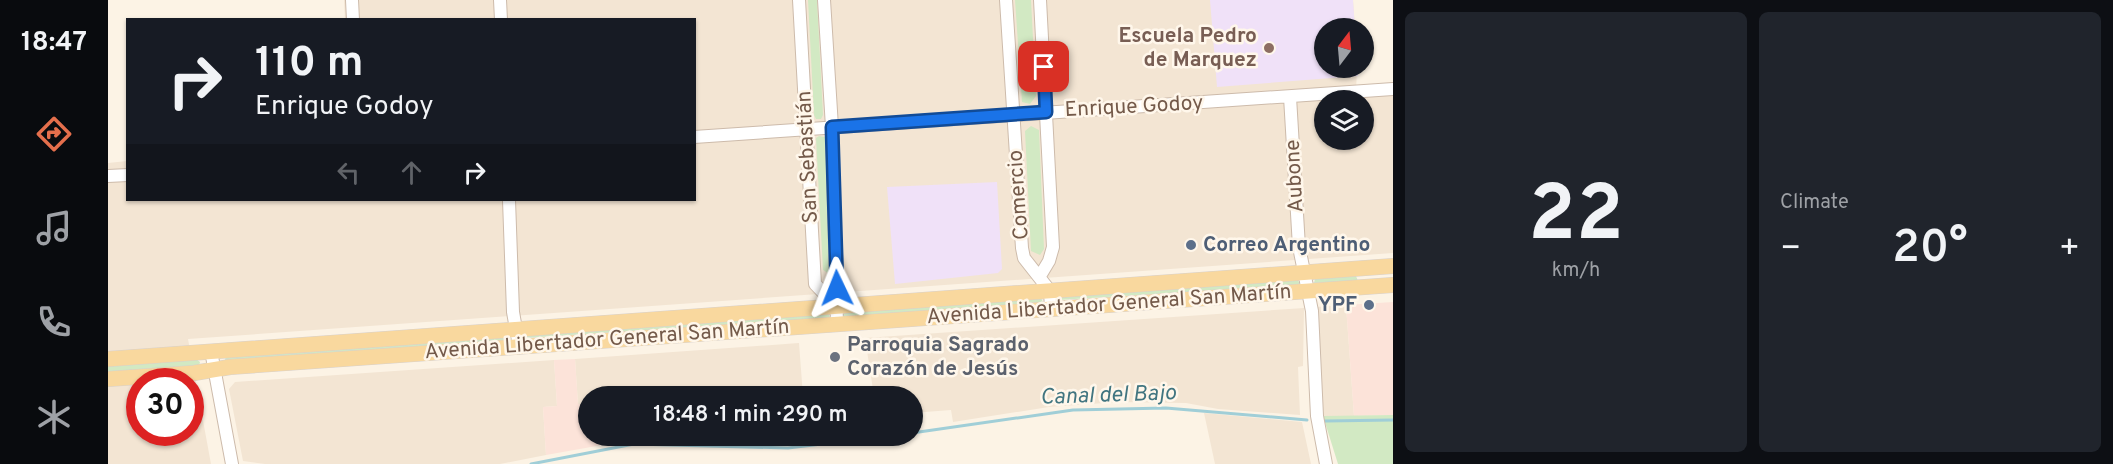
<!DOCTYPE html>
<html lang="en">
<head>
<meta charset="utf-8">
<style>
	:root { --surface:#171b24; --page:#20242c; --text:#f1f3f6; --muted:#9ea1a6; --accent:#e46f4c }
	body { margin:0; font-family:Overpass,sans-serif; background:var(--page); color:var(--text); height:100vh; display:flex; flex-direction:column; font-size:22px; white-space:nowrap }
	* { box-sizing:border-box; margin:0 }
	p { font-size:20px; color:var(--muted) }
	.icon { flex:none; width:33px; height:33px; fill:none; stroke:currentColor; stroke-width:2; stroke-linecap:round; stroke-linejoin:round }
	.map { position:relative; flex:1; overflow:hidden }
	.panel { display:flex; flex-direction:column; gap:12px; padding:12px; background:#0d0f14; width:720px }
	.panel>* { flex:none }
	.guide { position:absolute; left:18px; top:18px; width:570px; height:183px; border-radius:0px; box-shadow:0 2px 4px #0004; background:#171b24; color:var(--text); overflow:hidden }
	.needle { width:39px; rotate:16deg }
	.tools { position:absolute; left:1206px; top:18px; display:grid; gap:12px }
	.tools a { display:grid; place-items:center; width:60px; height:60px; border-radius:50%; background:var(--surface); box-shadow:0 2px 4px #0004; font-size:30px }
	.speed { position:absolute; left:18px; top:368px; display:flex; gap:12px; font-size:30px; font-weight:700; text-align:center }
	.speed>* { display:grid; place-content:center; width:78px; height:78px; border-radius:50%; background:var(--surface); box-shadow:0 2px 4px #0004; line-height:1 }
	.speed .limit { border:9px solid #d22; background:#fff; color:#111 }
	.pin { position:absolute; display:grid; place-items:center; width:51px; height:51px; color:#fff; margin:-26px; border-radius:12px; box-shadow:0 3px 9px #0006 }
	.me { position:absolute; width:66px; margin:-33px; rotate:358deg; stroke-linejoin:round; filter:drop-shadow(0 0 4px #0008) }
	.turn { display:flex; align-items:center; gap:21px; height:126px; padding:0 30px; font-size:27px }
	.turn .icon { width:78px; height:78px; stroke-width:2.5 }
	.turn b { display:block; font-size:42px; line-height:51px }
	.lanes { display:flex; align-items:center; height:57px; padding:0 30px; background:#0003; justify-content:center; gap:30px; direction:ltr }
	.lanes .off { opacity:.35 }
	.big { font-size:45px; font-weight:600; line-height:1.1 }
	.panel .card { flex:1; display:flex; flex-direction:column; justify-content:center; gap:9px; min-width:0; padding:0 21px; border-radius:9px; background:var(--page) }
	.panel .dial { align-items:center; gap:0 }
	.dial b { font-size:78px; line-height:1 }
	.heat { display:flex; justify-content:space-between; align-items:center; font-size:33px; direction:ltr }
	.panel .tiles { flex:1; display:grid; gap:12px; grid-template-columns:repeat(2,1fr) }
	.trip { position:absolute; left:470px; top:386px; width:345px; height:60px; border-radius:30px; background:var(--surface); box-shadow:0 2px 4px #0004; font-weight:600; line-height:60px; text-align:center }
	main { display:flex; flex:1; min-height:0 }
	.tabs { display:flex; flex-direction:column; width:108px; justify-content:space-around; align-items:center; background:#090b0e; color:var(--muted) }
	.tabs .icon { width:42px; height:42px }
	.tabs .selected { color:var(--accent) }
	.tabs b { font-size:27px; color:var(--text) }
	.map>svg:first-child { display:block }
	.residential { fill:#f3e5d3; fill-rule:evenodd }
	.commercial { fill:#fce3d9 }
	.education { fill:#f0e1f8 }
	.green { fill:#d2e9c3 }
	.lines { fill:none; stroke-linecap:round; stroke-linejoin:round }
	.stream { stroke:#a0ced7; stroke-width:3 }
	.minor-casing { stroke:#cdbbab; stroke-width:14 }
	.major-casing { stroke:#d8d1cc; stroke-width:16 }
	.minor { stroke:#fff; stroke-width:12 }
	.major { stroke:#f9d89e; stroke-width:15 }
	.route-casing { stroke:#114b97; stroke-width:15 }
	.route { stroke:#1a73e8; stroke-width:10 }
	.education-dot { fill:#8d6e63; stroke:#fff7eb; stroke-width:2 }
	.service-dot { fill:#5c6f8a; stroke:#fff7eb; stroke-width:2 }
	.worship-dot { fill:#6b7280; stroke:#fff7eb; stroke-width:2 }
	.labels { text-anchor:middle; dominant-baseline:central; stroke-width:5; stroke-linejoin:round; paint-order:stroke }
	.education-label { font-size:21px; font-weight:bold; fill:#785e54; stroke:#fff7eb; text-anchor:end }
	.street-label { font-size:21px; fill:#745a4a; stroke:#fff7eb }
	.service-label { font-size:21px; font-weight:bold; fill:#4e5e75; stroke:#fff7eb; text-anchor:start }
	.worship-label { font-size:21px; font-weight:bold; fill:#5b616d; stroke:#fff7eb; text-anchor:start }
	.water-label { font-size:22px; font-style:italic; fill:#417580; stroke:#fff7eb }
</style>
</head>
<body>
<main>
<nav class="tabs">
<b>18:47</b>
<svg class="icon selected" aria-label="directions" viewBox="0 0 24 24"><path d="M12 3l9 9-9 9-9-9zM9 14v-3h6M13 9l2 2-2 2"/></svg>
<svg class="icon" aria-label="music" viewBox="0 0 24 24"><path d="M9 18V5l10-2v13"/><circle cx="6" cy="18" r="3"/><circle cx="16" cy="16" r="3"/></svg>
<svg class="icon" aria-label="phone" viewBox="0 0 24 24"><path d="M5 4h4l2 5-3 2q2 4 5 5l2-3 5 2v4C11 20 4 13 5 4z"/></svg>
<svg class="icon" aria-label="climate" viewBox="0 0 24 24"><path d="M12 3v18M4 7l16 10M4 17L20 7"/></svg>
</nav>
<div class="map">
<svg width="1285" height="464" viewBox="0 0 1285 464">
	<rect width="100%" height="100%" fill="#fcf3e5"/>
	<path class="residential" d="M236,0H1245L1247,28H1216V68H1249L1248,92L1285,89V253L80,339L103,464H0V163L19,161L20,200H586V20L237,19ZM1216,100H1256V140H1216ZM32,381H82V432H32Z
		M1238,305L1246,416H1215L1208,307Z
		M1196,308L1195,366L1190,367L1192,415L1110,409L1078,403L1010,402L941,407L845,422L843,410L804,413V396H766L757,338Z
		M691,343L695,396H480V404L470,405L467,359Z
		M446,360L449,406L435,407L438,455L392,464H157L135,461L121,389L127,382Z
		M1096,413L1194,422L1203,464H1107Z
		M528,435H647V442L529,439Z"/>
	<path class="commercial" d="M1285,302V415L1246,416L1238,305Z
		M467,359L470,404H480V435H528V439L438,455L435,407L449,406L446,360Z"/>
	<path class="education" d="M1102,0H1245L1247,28H1216V68H1249L1250,76L1109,87Z
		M889,182L894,269L890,273L787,284L779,187Z"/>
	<path class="green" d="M700,0H709L715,115L713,119H708L706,115Z
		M907,0H923L928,96L922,104L914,102Z
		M923,126L931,130L936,249L932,255L923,251L917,131Z
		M711,136L717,137L723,269L720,273L715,270L708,138Z
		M1248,276L1250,281L1206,283L1207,279Z
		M1190,280L1192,285L950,300L951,297Z
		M933,298L935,302L734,318L735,312Z
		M721,314L722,318L417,338V336Z
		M402,337L403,341L119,363L117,360L118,356Z
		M88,359L92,362L91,366L0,373V365Z
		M1285,415V464H1230L1215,416Z"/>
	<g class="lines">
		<path class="stream" d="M1217,421L1285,420
			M804,433L965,410L1058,408L1199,420
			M423,464L526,444L680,448L790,435"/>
		<g class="minor-casing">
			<path id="minor" d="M244,0L245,20
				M392,0L393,20
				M691,0L707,284L728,306
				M716,0L724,127L729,324
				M898,0L914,248L916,258L942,291L943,309
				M1182,97L1191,247L1204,311L1209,416L1218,464
				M586,137L1285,89
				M0,176L20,175
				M401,200L405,312L411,346
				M932,276L941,261L945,247L932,0
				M103,351L124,464"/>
		</g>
		<g class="major-casing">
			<path id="major" d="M0,359L1285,266
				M0,379L86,373L122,367L1285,285"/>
		</g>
		<use href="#minor" class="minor"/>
		<use href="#major" class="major"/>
	</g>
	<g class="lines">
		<g class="route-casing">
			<path id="route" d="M729,288L724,127L938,112L936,67"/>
		</g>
		<use href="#route" class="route"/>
	</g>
	<circle class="education-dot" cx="1161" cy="48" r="6"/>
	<g class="service-dot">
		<circle cx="1083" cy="245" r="6"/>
		<circle cx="1261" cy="305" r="6"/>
	</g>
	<circle class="worship-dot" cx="727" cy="357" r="6"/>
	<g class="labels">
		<g class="education-label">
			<text x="1149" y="36">Escuela Pedro<tspan x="1149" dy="24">de Marquez</tspan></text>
		</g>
		<g class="street-label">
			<text transform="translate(1026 107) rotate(-3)">Enrique Godoy</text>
			<text transform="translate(700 157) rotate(-93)">San Sebastián</text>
			<text transform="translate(1187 176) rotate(-93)">Aubone</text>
			<text transform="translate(911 195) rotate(-94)">Comercio</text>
			<text transform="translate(1001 305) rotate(-4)">Avenida Libertador General San Martín</text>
			<text transform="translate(499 340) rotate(-4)">Avenida Libertador General San Martín</text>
		</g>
		<g class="service-label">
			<text x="1095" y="245">Correo Argentino</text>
			<text x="1249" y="305" text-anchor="end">YPF</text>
		</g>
		<g class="worship-label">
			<text x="739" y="345">Parroquia Sagrado<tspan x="739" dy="24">Corazón de Jesús</tspan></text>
		</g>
		<g class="water-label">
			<text transform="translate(1000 396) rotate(-2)">Canal del Bajo</text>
		</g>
	</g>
</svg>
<div class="tools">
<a><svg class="needle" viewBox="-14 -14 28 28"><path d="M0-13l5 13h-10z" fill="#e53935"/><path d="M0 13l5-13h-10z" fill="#9ea1a6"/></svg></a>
<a><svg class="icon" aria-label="layers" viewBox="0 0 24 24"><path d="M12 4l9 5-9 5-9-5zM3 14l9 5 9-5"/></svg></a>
</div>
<div class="speed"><div class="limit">30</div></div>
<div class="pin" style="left:936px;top:67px;background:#d93025"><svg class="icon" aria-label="arrive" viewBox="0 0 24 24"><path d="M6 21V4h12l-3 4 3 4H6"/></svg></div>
<svg class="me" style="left:729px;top:288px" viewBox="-20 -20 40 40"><path d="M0-17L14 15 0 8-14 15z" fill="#1a73e8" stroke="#fff" stroke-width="4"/></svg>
<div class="trip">18:48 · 1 min · 290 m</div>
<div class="guide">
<div class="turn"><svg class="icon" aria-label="right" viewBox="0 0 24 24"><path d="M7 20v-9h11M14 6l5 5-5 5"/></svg><div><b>110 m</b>Enrique Godoy</div></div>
<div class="lanes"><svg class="icon off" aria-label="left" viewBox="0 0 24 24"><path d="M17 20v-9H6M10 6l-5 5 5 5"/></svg><svg class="icon off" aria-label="ahead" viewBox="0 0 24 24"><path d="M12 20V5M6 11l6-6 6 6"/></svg><svg class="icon" aria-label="right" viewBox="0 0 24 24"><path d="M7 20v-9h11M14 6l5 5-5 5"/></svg></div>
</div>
</div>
<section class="panel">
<div class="tiles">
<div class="card dial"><b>22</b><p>km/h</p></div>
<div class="card"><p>Climate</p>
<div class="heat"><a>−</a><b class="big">20°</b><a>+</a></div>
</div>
</div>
</section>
</main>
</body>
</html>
